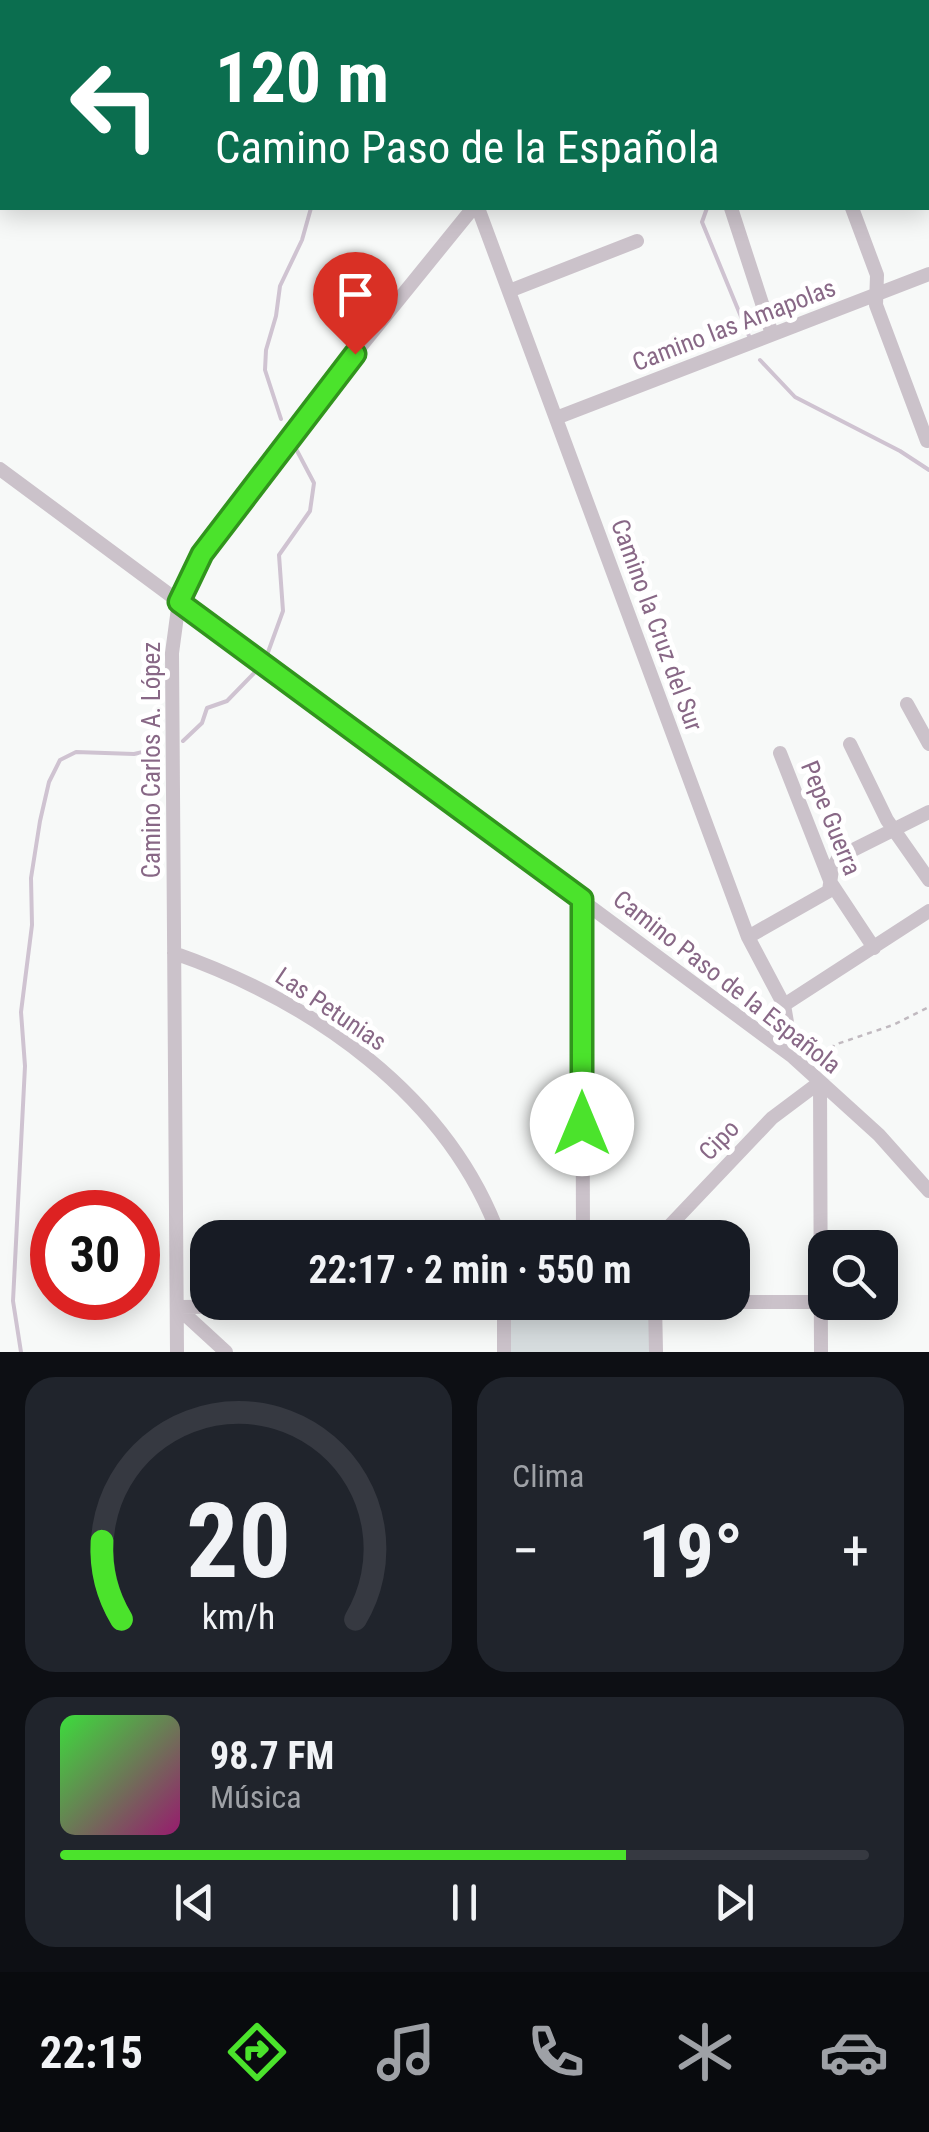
<!DOCTYPE html>
<html lang="es">
<head>
<meta charset="utf-8">
<style>
	:root { --surface:#171b24; --page:#20242c; --text:#f1f3f6; --muted:#9ea1a6; --line:#363941; --accent:#4be32c }
	body { margin:0; font-family:"Roboto Condensed",sans-serif; background:var(--page); color:var(--text); height:100vh; display:flex; flex-direction:column; font-size:38px; white-space:nowrap }
	* { box-sizing:border-box; margin:0 }
	p { font-size:32px; color:var(--muted) }
	.icon { flex:none; width:55px; height:55px; fill:none; stroke:currentColor; stroke-width:2; stroke-linecap:round; stroke-linejoin:round }
	.map { position:relative; height:1352px; overflow:hidden }
	.sheet { display:flex; flex-direction:column; gap:25px; padding:25px; background:#0d0f14; flex:1 }
	.sheet>* { flex:none }
	.hud { position:absolute; left:0px; top:0px; width:930px; height:210px; box-shadow:0 5px 25px #0003; background:#0b6e4f; color:#fff; overflow:hidden }
	.buttons { position:absolute; left:808px; top:1230px; display:grid; gap:20px }
	.buttons a { display:grid; place-items:center; width:90px; height:90px; border-radius:20px; background:var(--surface); box-shadow:0 5px 25px #0003; font-size:50px }
	.speed { position:absolute; left:30px; top:1190px; display:flex; gap:20px; font-size:50px; font-weight:700; text-align:center }
	.speed>* { display:grid; place-content:center; width:130px; height:130px; border-radius:50%; background:var(--surface); box-shadow:0 5px 25px #0003; line-height:1 }
	.speed .limit { border:15px solid #d22; background:#fff; color:#111 }
	.pin { position:absolute; display:grid; place-items:center; width:85px; height:85px; color:#fff; margin:-102px -42px; border-radius:50% 50% 50% 0; rotate:-45deg; box-shadow:0 0 10px #0007 }
	.pin .icon { rotate:45deg }
	.me { position:absolute; width:110px; margin:-55px; rotate:0deg; stroke-linejoin:round; filter:drop-shadow(0 0 8px #0008) }
	.turn { display:flex; align-items:center; gap:35px; height:210px; padding:0 50px; font-size:45px }
	.turn .icon { width:130px; height:130px; stroke-width:2.5 }
	.turn b { display:block; font-size:70px; line-height:85px }
	.big { font-size:75px; font-weight:700; line-height:1.1 }
	.sheet .card { flex:1; display:flex; flex-direction:column; justify-content:center; gap:15px; min-width:0; padding:0 35px; border-radius:30px; background:var(--page) }
	.sheet .dial { align-items:center; gap:0 }
	.dial svg { height:260px; overflow:visible; fill:none; stroke:var(--line); stroke-width:7; stroke-linecap:round; text-anchor:middle }
	.dial text { fill:var(--text); stroke:none }
	.song { display:flex; align-items:center; gap:30px }
	.cover { width:120px; height:120px; border-radius:15px; background:linear-gradient(135deg,hsl(120 70% 55%),hsl(320 70% 35%)) }
	.played { height:10px; border-radius:5px; background:linear-gradient(90deg,var(--accent) 70%,var(--line) 70%) }
	.keys { display:flex; justify-content:space-around; direction:ltr }
	.heat { display:flex; justify-content:space-between; align-items:center; font-size:55px; direction:ltr }
	.sheet .tiles { flex:1; display:grid; gap:25px; grid-template-columns:1fr 1fr }
	.card:last-child { grid-column:span 2 }
	.trip { position:absolute; left:190px; top:1220px; width:560px; height:100px; border-radius:30px; background:var(--surface); box-shadow:0 5px 25px #0003; font-weight:700; line-height:100px; text-align:center }
	.tab-bar { display:flex; height:160px; justify-content:space-around; align-items:center; background:#090b0e; color:var(--muted) }
	.tab-bar .icon { width:70px; height:70px }
	.tab-bar .selected { color:var(--accent) }
	.tab-bar b { font-size:45px; color:var(--text) }
	.map>svg:first-child { display:block }
	.green { fill:#d6dcde }
	.lines { fill:none; stroke-linecap:round; stroke-linejoin:round }
	.stream { stroke:#cfc3d1; stroke-width:4 }
	.path { stroke:#c1bac0; stroke-width:2.5; stroke-dasharray:5 5; stroke-linecap:butt }
	.street { stroke:#cbc2ca; stroke-width:14 }
	.route-casing { stroke:#31941d; stroke-width:25 }
	.route { stroke:#4be32c; stroke-width:18 }
	.labels { text-anchor:middle; dominant-baseline:central; stroke-width:10; stroke-linejoin:round; paint-order:stroke }
	.street-label { font-size:25px; fill:#886886; stroke:#fff }
</style>
</head>
<body>
<div class="map">
<svg width="929" height="1352" viewBox="0 0 929 1352">
	<rect width="100%" height="100%" fill="#f7f9f8"/>
	<path class="green" d="M509,1303H649L651,1352H509Z"/>
	<g class="lines">
		<path class="stream" d="M421,2L427,0
			M795,2L796,0
			M707,208L702,222L749,336
			M760,360L795,397L900,451L929,470
			M281,419L265,370L266,350L276,316L280,286L302,240L311,208
			M267,655L283,611L279,555L310,511L314,483L294,445
			M183,741L202,723L207,708L227,701L258,669
			M21,1352L13,1301L25,1066L21,1012L32,925L31,878L40,821L49,782L60,760L76,752L134,754L161,748"/>
		<path class="path" d="M824,1068L834,1045L893,1025L929,1007"/>
		<path class="street" d="M402,0V2
			M928,34L929,33
			M478,208L748,937L784,1005L793,1057
			M731,208L772,334
			M852,208L877,275L876,305L927,441
			M509,291L637,241
			M556,418L929,274
			M0,469L793,1057L879,1135L929,1191
			M907,704L929,744
			M850,744L887,820L929,880
			M780,753L831,883L874,948
			M582,899L583,1238
			M748,937L829,891L832,869L839,857L929,812
			M174,953C311,1001 448,1094 500,1238
			M784,1005L929,911
			M820,1082L821,1352
			M658,1238L772,1118L820,1082
			M655,1302L656,1352
			M732,1302H821
			M655,1303L707,1302
			M177,1307L504,1305
			M177,1307L226,1352
			M177,1352L172,653L179,601L201,554L284,441L473,208
			M504,1352V1302"/>
	</g>
	<g class="lines">
		<g class="route-casing">
			<path id="route" d="M355,354L202,554L179,602L582,899V1124"/>
		</g>
		<use href="#route" class="route"/>
	</g>
	<g class="labels">
		<g class="street-label">
			<text transform="translate(734 325) rotate(-21)">Camino las Amapolas</text>
			<text transform="translate(657 625) rotate(70)">Camino la Cruz del Sur</text>
			<text transform="translate(151 760) rotate(-90)">Camino Carlos A. López</text>
			<text transform="translate(831 818) rotate(68)">Pepe Guerra</text>
			<text transform="translate(727 982) rotate(38)">Camino Paso de la Española</text>
			<text transform="translate(331 1009) rotate(34)">Las Petunias</text>
			<text transform="translate(719 1140) rotate(-46)">Cipo</text>
		</g>
	</g>
</svg>
<div class="buttons">
<a><svg class="icon" aria-label="search" viewBox="0 0 24 24"><circle cx="10" cy="10" r="6"/><path d="M15 15l6 6"/></svg></a>
</div>
<div class="speed"><div class="limit">30</div></div>
<div class="pin" style="left:355px;top:354px;background:#d93025"><svg class="icon" aria-label="arrive" viewBox="0 0 24 24"><path d="M6 21V4h12l-3 4 3 4H6"/></svg></div>
<svg class="me" style="left:582px;top:1124px" viewBox="-20 -20 40 40"><circle r="19" fill="#fff"/><path d="M0-13L10 11 0 6-10 11z" fill="#4be32c"/></svg>
<div class="trip">22:17 · 2 min · 550 m</div>
<div class="hud">
<div class="turn"><svg class="icon" aria-label="left" viewBox="0 0 24 24"><path d="M17 20v-9H6M10 6l-5 5 5 5"/></svg><div><b>120 m</b>Camino Paso de la Española</div></div>
</div>
</div>
<section class="sheet">
<div class="tiles">
<div class="card dial"><svg viewBox="0 0 100 80">
<path d="M14 69A42 42 0 1 1 86 69"/>
<path d="M14 69A42 42 0 0 1 8 45" stroke="#4be32c"/>
<text x="50" y="56" font-size="32" font-weight="700">20</text>
<text x="50" y="72" font-size="11">km/h</text>
</svg></div>
<div class="card"><p>Clima</p>
<div class="heat"><a>−</a><b class="big">19°</b><a>+</a></div>
</div>
<div class="card">
<div class="song"><i class="cover"></i><div><b>98.7 FM</b><p>Música</p></div></div>
<div class="played"></div>
<div class="keys"><svg class="icon" aria-label="previous" viewBox="0 0 24 24"><path d="M18 5L8 12l10 7zM5 5v14"/></svg><svg class="icon" aria-label="pause" viewBox="0 0 24 24"><path d="M8 5v14M16 5v14"/></svg><svg class="icon" aria-label="next" viewBox="0 0 24 24"><path d="M6 5l10 7-10 7zM19 5v14"/></svg></div>
</div>
</div>
</section>
<nav class="tab-bar">
<b>22:15</b>
<svg class="icon selected" aria-label="directions" viewBox="0 0 24 24"><path d="M12 3l9 9-9 9-9-9zM9 14v-3h6M13 9l2 2-2 2"/></svg>
<svg class="icon" aria-label="music" viewBox="0 0 24 24"><path d="M9 18V5l10-2v13"/><circle cx="6" cy="18" r="3"/><circle cx="16" cy="16" r="3"/></svg>
<svg class="icon" aria-label="phone" viewBox="0 0 24 24"><path d="M5 4h4l2 5-3 2q2 4 5 5l2-3 5 2v4C11 20 4 13 5 4z"/></svg>
<svg class="icon" aria-label="climate" viewBox="0 0 24 24"><path d="M12 3v18M4 7l16 10M4 17L20 7"/></svg>
<svg class="icon" aria-label="car" viewBox="0 0 24 24"><path d="M5 17H2v-5l4-1 3-4h7l3 4 3 1v5h-3M9 17h6M6 11h13"/><circle cx="7" cy="17" r="2"/><circle cx="17" cy="17" r="2"/></svg>
</nav>
</body>
</html>
